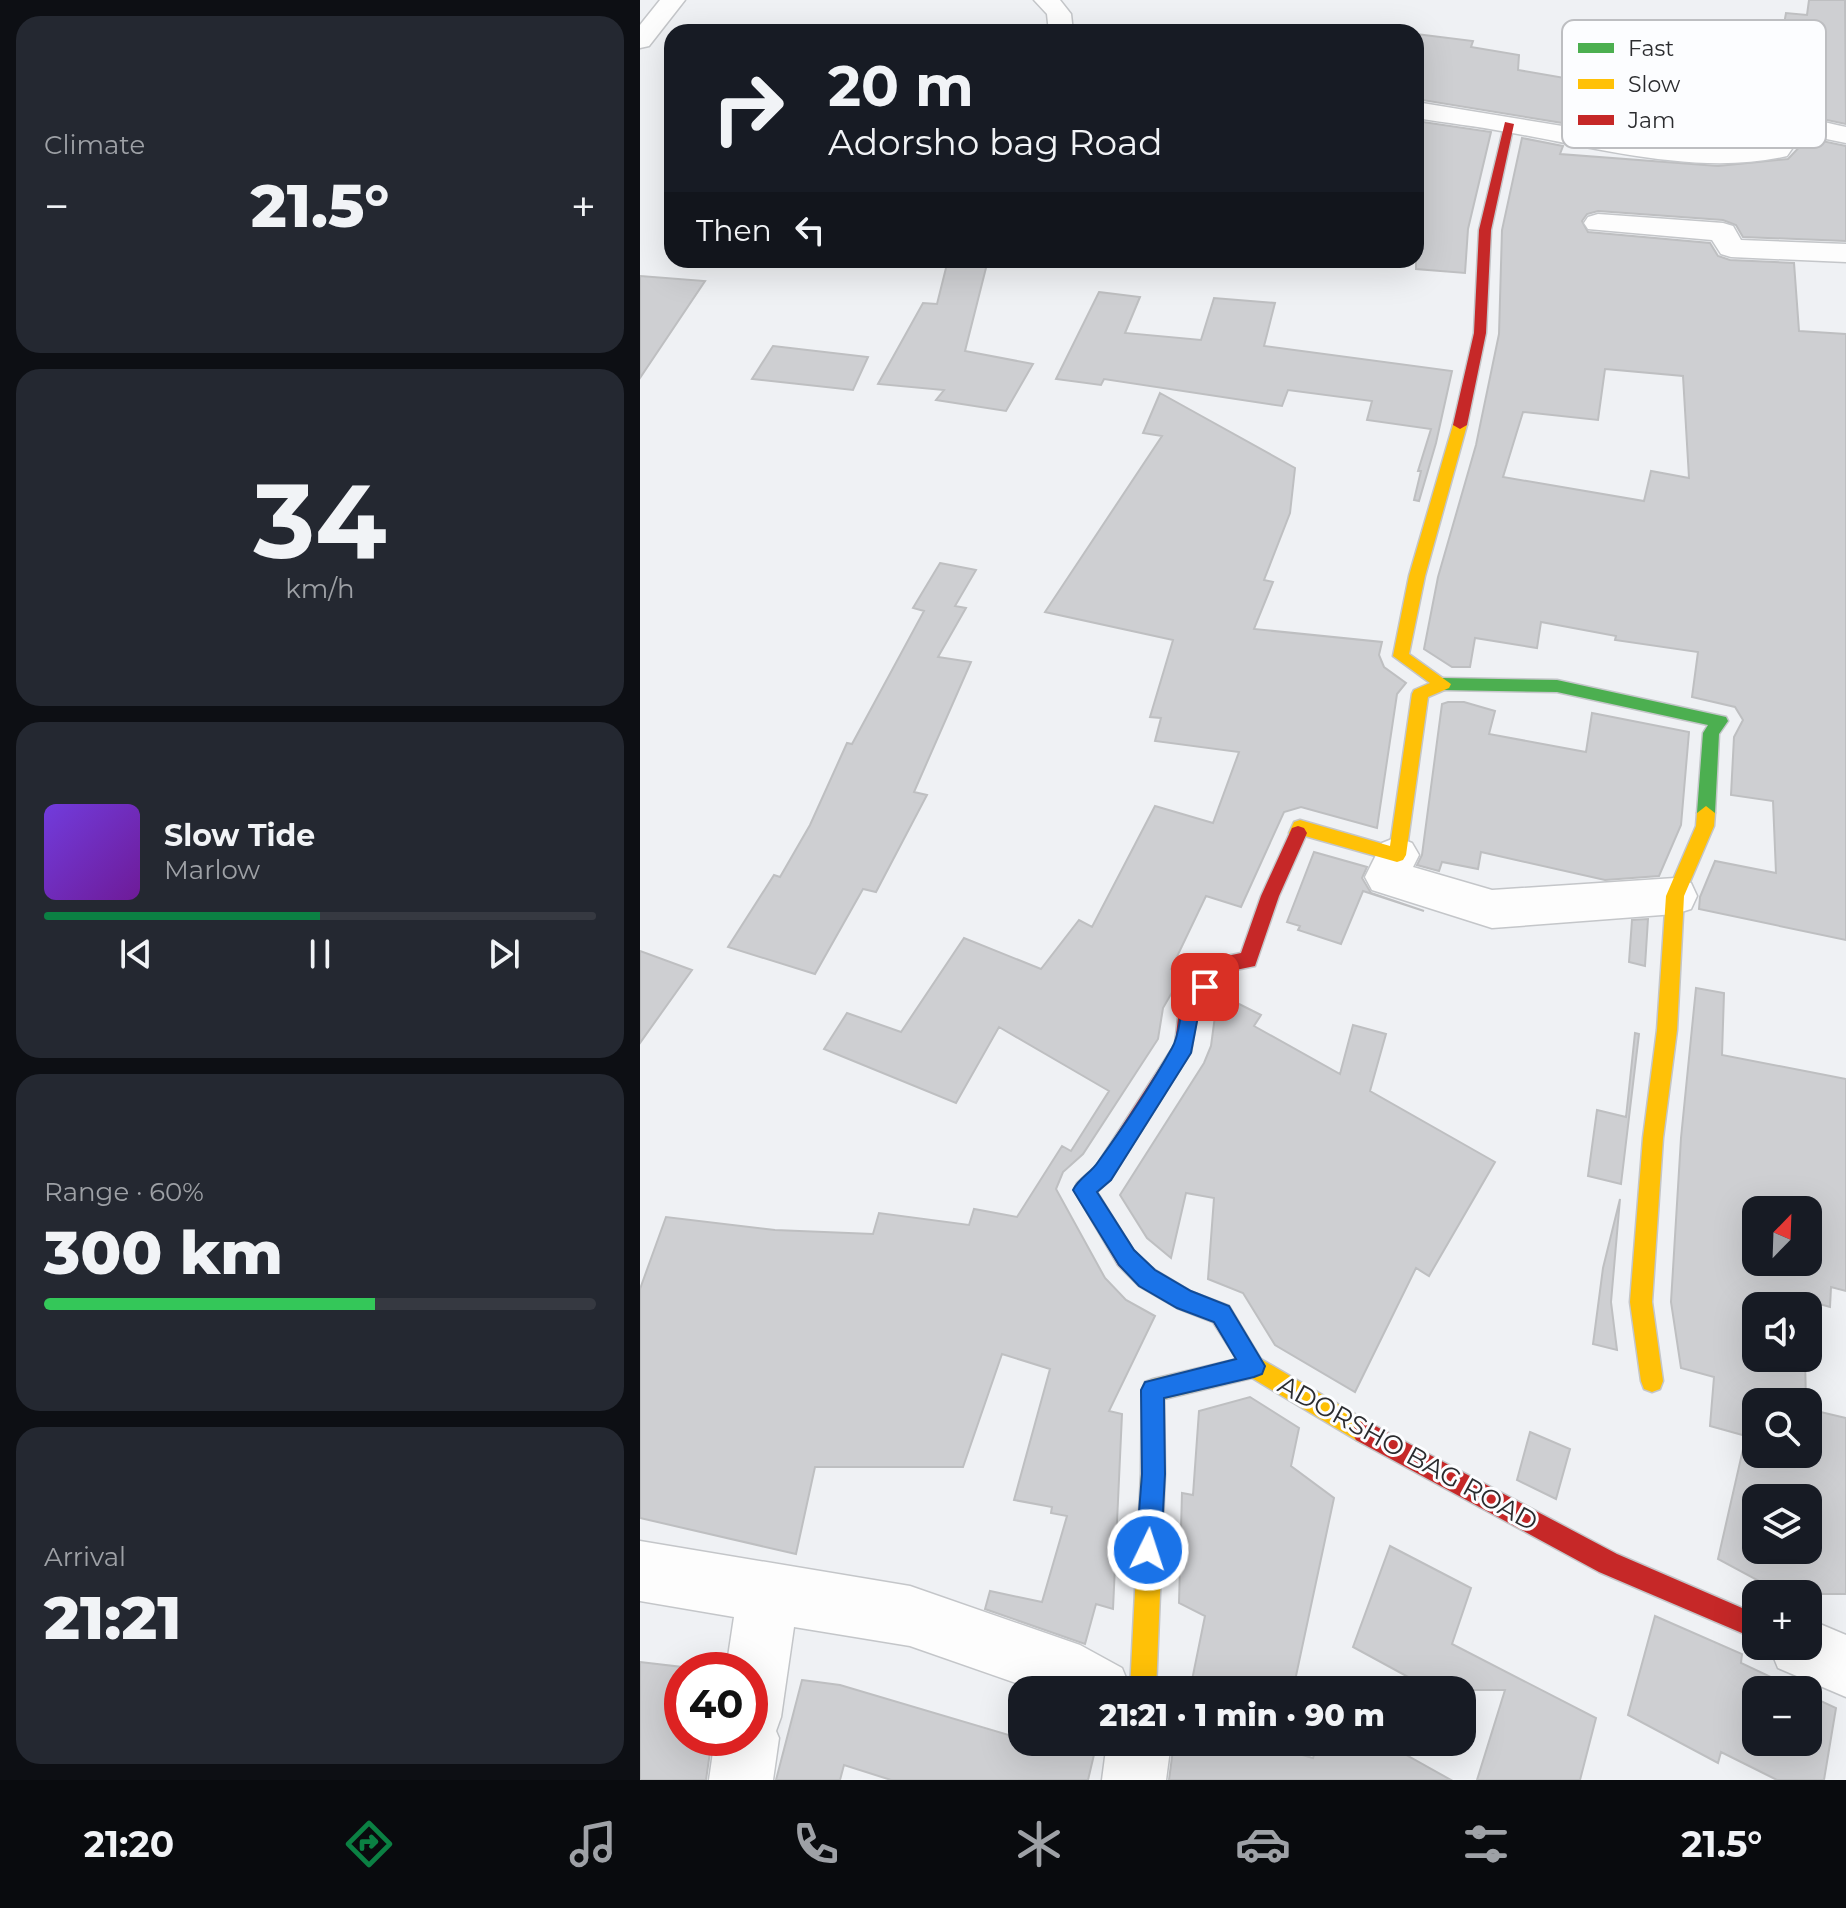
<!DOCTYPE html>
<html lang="en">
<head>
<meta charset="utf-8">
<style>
	:root { --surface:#171b24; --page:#242831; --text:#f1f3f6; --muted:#9ea1a6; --line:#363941; --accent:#0b8043 }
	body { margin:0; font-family:Montserrat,sans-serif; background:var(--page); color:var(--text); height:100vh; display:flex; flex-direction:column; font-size:30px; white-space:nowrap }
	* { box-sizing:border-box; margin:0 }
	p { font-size:26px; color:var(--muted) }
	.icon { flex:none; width:44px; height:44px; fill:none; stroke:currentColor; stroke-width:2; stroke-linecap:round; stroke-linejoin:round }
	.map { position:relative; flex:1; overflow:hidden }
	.details { display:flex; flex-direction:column; gap:16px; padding:16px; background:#0d0f14; width:640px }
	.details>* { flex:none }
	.hud { position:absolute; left:24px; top:24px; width:760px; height:244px; border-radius:24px; box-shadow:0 8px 32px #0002; background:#171b24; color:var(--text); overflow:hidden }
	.needle { width:52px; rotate:23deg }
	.buttons { position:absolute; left:1102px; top:1196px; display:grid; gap:16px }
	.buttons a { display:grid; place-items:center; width:80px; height:80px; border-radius:16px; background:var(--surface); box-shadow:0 8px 32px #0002; font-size:40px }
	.speed { position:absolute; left:24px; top:1652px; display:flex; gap:16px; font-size:40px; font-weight:700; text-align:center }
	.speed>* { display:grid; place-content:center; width:104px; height:104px; border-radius:50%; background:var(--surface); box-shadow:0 8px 32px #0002; line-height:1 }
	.speed .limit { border:12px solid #d22; background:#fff; color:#111 }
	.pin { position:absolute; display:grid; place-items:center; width:68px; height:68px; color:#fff; margin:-34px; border-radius:16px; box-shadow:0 4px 12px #0006 }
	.me { position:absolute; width:88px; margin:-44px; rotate:4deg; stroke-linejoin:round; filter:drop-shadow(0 0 6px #0008) }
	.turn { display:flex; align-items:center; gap:28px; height:168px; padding:0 32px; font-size:36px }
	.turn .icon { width:104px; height:104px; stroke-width:2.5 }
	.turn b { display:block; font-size:56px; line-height:68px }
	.then { display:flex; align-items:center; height:76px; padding:0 32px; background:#0003; gap:16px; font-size:30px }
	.big { font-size:60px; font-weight:800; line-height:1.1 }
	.details .tile { flex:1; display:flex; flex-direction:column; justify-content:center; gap:12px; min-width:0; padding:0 28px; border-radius:24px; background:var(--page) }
	.details .dial { align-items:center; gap:0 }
	.dial b { font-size:104px; line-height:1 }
	.song { display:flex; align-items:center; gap:24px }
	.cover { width:96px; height:96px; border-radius:12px; background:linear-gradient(135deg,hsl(260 70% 55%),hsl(280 70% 35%)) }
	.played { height:8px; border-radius:4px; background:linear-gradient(90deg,var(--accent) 50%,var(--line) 50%) }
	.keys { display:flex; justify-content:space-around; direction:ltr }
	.heat { display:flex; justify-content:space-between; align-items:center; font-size:44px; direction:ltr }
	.charge { height:12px; border-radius:6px; background:linear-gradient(90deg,#34c759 60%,var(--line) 0) }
	.trip { position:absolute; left:368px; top:1676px; width:468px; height:80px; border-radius:24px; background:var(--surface); box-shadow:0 8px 32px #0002; font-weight:800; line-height:80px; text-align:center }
	.tab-bar { display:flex; height:128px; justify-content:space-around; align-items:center; background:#090b0e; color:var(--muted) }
	.tab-bar .icon { width:56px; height:56px }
	.tab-bar .active { color:var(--accent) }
	.tab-bar b { font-size:36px; color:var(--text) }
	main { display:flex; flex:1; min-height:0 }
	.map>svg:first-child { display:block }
	.building { fill:#cecfd2; stroke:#bebfc1; stroke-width:2; fill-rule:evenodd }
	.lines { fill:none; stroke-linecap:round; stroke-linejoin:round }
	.street-casing { stroke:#c4c6c9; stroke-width:3 }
	.fast-casing { stroke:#c4c6c9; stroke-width:3 }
	.slow-casing { stroke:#c4c6c9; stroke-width:3 }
	.jam-casing { stroke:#c4c6c9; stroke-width:3 }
	.street { fill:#fdfdfd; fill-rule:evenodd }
	.fast { fill:#4caf50; fill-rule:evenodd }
	.slow { fill:#ffc107; fill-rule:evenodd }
	.jam { fill:#c62828; fill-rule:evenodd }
	.route { fill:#1a73e8; stroke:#114b97; stroke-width:2 }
	.labels { text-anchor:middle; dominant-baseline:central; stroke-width:6; stroke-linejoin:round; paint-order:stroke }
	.near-street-label { font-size:26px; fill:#2b2c2f; stroke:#fcfdff }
	.key { fill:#fcfdff; stroke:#bdbec1; stroke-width:2 }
	.key-label { font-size:22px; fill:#2b2c2f }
</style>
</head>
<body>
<main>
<section class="details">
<div class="tile"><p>Climate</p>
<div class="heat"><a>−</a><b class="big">21.5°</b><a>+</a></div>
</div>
<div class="tile dial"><b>34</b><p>km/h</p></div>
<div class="tile">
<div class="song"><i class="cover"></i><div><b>Slow Tide</b><p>Marlow</p></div></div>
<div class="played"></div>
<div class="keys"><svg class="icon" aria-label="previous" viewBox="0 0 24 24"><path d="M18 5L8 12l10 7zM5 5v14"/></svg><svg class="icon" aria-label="pause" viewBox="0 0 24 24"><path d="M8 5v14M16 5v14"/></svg><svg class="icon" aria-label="next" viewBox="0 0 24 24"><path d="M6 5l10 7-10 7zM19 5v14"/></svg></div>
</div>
<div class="tile"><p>Range · 60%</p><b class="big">300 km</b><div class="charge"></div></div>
<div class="tile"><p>Arrival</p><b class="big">21:21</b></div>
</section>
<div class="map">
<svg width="1206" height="1780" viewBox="0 0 1206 1780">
	<rect width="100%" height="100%" fill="#eff1f4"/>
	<path class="building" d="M1169,0H1205L1206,124L1173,117L1154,118L1144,123L1128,140L1072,142L1004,136L1010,107L1106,116L1105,86L1132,89L1146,13L1167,15Z
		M776,34L833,41L831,47L879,55L878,70L942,81L929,124L776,99Z
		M776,121L851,132L828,229L825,273L776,269Z
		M882,138L923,146L920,154L1078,166L1148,159L1168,138L1206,146V241L1103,237L1096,225L1083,220L958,211L947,214L942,221L948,232L1070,243L1078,256L1090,260L1154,263L1159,331L1206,334V940L1059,909L1060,897L1075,861L1136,873L1133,801L1091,795L1094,737L1103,720L1095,707L1052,697L1058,652L975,640L976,636L901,622L897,648L835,638L830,667H812L784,649L798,577L836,445L859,334L862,230ZM965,369L1043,376L1049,478L1011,471L1004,501L863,477L883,412L958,420Z
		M308,260H348L325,351L393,364L366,411L296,400L304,390L238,384L283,303L297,304Z
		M0,276L65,281L0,378Z
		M459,292L500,297L485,333L561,340L574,298L635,303L624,346L812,371L796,443L779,501L774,500L781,471H778L791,429L727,420L732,401L648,390L642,406L464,379L461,385L416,379Z
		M133,346L228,357L213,390L112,379Z
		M520,393L655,468L650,513L624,580L633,582L614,629L742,642L739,655L744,667L766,683L757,694L737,828L661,807L644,812L601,907L566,896L531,969L542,975L523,1008L518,1039L443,1154L423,1172L416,1189L465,1278L486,1300L515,1316L469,1411L482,1414L473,1609L456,1604L445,1644L345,1609L350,1591L402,1602L427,1516L411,1513L412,1507L374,1500L410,1369L362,1354L323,1467H175L156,1554L0,1518V1289L26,1217L135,1230L233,1234L239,1213L329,1225L334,1209L377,1217L422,1146L431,1151L469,1091L359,1027L316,1103L184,1049L207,1013L261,1032L324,938L401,969L439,920L452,927L515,806L573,823L599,752L515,741L521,718L510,717L533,640L405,612L522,436L503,433Z
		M300,563L336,570L315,606L326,608L298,657L331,662L274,792L287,795L236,892L223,889L175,974L88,947L134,875L140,877L170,825L207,743L212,744L284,611L273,608Z
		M808,702H824L855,711L849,734L946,752L952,713L1049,732L1041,825L1019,876L965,880L841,852L838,869L802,862L799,871L777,865L782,855L802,704Z
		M674,852L727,867L722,878L731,893L784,911L723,891L701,944L658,930L660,926L647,922Z
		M1008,919L1005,966L989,962L992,920Z
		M0,951L52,970L0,1043Z
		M1056,988L1084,993L1082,1055L1206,1079V1291L1191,1287L1190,1307L1165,1300V1306H1116V1358H1165L1166,1402H1116V1454H1168V1409L1206,1418V1594H1143L1078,1559L1106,1436L1070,1426L1074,1377L1041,1368L1031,1302L1041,1138ZM1116,1210H1168V1262H1116ZM1116,1498H1168V1550H1116Z
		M587,998L621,1015L614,1026L700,1074L713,1025L746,1034L730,1091L855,1162L789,1276L776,1268L715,1392L635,1345L603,1293L568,1279L574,1198L546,1193L531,1258L507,1238L480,1195L564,1063L571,1046L575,1016Z
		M995,1033L999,1034L981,1184L948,1176L957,1110L986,1117Z
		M980,1199L971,1302L977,1350L953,1344L963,1268Z
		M610,1397L659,1428L651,1466L694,1498L653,1690H550L565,1616L539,1603L542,1493L553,1495L559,1411Z
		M890,1432L930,1449L916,1499L877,1480Z
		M750,1546L831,1588L812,1644L956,1718L940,1780H837L865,1690H792L713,1647Z
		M1015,1616L1102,1654L1101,1663L1158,1690H1116V1742H1168V1695L1196,1708L1184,1780H1137L1081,1752L1078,1763L988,1715Z
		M0,1662L42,1667V1738H72L66,1780H0Z
		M162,1680L200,1685L382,1739V1742H457L448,1780H251L204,1765L200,1780H136Z
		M534,1742H642L641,1749L673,1758L679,1742H743L811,1780H529Z"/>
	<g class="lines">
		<g class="street-casing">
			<path id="street" d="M20,0H45L9,46L0,48V25Z
				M394,0H420L431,14L433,32H409L407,14Z
				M776,102L1008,140L1072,145L1129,143C1152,109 1172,120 1206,127V143L1167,135L1156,143L1147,156C1059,177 954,147 867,132C837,126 806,123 776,118Z
				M958,214L1083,223L1093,226L1101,240L1206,244V262L1091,257L1081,254L1072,240L948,229L944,223L948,217Z
				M757,837L772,843L779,855L773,867L852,890L1035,878L1051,883L1057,896L1051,909L1035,914L852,928L732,890L725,877L742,843Z
				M0,1541L270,1586L440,1645L482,1668L491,1690H396L270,1646L154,1627L141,1717L136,1731L139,1738L133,1780H69L75,1738H110V1670H86L94,1617L0,1601Z
				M1168,1619L1206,1635V1697L1138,1668L1129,1646H1168Z
				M467,1742H531L526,1780H462Z"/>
		</g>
		<g class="fast-casing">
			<path id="fast" d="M803,678L917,680L1086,717L1088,721L1079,734L1075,813L1066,820L1057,813L1063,733L1068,725L917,692L803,690L795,684Z"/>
		</g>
		<g class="slow-casing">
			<path id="slow" d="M820,421L827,425L785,576L769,654L811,684L809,688L788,697L766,855L763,860L757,862L665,836L658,840L652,838L649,833L654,822L660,820L750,846L772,694L774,690L790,683L753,656L769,576L813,425Z
				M1066,806L1075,813L1074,826L1044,896L1037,1030L1023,1138L1012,1302L1023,1381L1020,1389L1012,1392L1004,1389L1001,1381L990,1302L1003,1138L1017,1030L1026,896L1056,826L1057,813Z
				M614,1355L732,1424L736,1432L732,1440L724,1444L716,1440L612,1378L524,1399L525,1474L516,1690H490L501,1474L502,1390L505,1382L513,1379Z"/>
		</g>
		<g class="jam-casing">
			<path id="jam" d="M865,122L874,124L851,230L846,333L827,425L820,429L813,425L834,333L839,230Z
				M658,826L664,828L667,833L639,896L615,966L586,972L558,1011L551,1052L470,1180L457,1192L494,1251L515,1270L552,1292L589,1306L625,1366L622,1374L614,1377L606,1374L573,1322L537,1308L499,1286L478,1265L434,1190L437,1183L456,1166L535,1044L539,1009L573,959L601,953L621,896L652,828Z
				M724,1420L977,1554L1116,1614V1639L959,1572L716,1440L712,1432L716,1424Z"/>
		</g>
		<use href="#street" class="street"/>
		<use href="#fast" class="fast"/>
		<use href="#slow" class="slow"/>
		<use href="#jam" class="jam"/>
	</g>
	<path class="route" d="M565,978L572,981L574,987L559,1011L551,1053L471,1180L457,1192L494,1250L515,1270L551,1291L589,1306L625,1366L622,1374L614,1377L524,1398L525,1474L521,1550L517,1558L508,1562L500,1558L496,1550L502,1474L501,1390L505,1382L596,1359L574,1322L537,1308L499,1286L479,1265L433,1190C439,1178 451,1173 458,1162C484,1126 510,1087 532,1048C545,1026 535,989 565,978Z"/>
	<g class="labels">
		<g class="near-street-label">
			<text transform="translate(768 1453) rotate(29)">ADORSHO BAG ROAD</text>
		</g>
	</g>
	<rect x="922" y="20" width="264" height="128" rx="12" class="key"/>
	<rect x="938" y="43" width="36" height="10" fill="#4caf50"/>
	<rect x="938" y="79" width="36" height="10" fill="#ffc107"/>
	<rect x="938" y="115" width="36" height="10" fill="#c62828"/>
	<g class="key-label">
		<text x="988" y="56">Fast</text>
		<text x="988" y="92">Slow</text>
		<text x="988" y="128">Jam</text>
	</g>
</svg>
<div class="buttons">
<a><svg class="needle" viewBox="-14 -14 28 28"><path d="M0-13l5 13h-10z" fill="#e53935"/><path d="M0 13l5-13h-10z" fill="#9ea1a6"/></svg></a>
<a><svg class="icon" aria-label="sound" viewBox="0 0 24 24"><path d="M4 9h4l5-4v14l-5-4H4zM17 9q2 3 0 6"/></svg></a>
<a><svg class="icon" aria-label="search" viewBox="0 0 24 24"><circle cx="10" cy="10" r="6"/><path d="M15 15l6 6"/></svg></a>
<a><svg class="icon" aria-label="layers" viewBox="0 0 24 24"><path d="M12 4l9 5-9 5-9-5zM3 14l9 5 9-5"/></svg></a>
<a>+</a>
<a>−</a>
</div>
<div class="speed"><div class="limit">40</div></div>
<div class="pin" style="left:565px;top:987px;background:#d93025"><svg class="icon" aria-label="arrive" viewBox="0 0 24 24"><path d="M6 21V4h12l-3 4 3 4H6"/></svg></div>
<svg class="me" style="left:508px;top:1550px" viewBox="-20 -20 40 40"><circle r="17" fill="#1a73e8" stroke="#fff" stroke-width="3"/><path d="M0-11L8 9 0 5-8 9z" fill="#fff"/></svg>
<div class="trip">21:21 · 1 min · 90 m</div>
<div class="hud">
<div class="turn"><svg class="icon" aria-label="right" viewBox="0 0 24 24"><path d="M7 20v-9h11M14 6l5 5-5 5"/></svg><div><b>20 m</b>Adorsho bag Road</div></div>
<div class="then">Then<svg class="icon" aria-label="left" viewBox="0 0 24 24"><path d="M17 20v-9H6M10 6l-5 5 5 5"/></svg></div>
</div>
</div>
</main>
<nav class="tab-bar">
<b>21:20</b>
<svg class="icon active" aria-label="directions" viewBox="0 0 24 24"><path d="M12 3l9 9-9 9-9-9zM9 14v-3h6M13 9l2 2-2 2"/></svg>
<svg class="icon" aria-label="music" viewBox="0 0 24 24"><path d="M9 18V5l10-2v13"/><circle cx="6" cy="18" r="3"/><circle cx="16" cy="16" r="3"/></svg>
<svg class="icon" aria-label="phone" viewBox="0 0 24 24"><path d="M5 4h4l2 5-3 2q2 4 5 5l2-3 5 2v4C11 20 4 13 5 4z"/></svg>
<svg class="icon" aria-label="climate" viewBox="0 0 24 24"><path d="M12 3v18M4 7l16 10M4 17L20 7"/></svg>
<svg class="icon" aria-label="car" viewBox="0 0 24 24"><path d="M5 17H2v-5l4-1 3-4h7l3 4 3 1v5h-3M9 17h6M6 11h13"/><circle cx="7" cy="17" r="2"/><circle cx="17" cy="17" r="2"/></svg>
<svg class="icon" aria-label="filters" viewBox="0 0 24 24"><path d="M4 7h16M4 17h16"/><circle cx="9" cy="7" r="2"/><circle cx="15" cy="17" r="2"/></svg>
<b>21.5°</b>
</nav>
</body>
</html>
